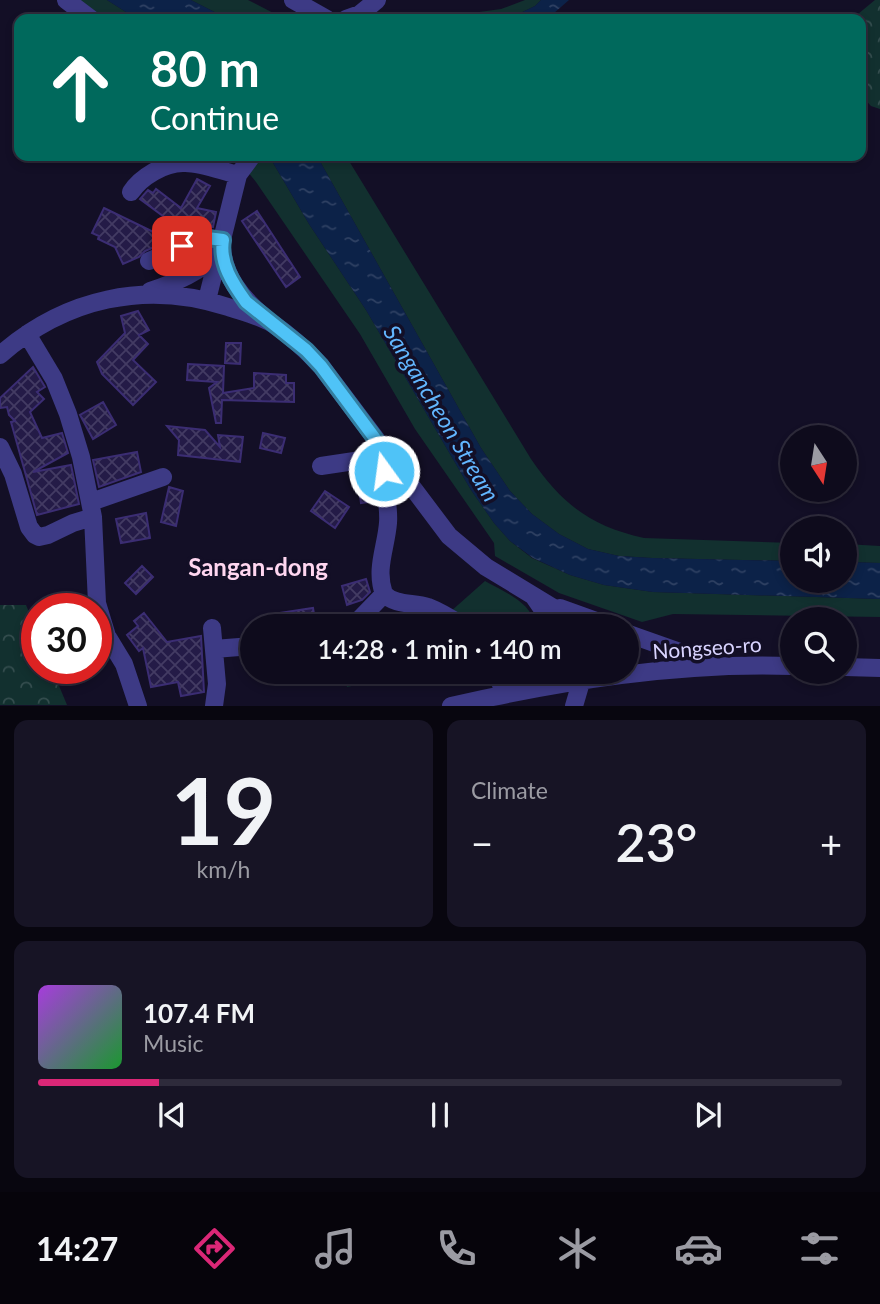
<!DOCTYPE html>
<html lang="en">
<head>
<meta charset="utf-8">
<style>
	:root { --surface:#0e0b1c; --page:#171425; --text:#f1f3f6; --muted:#9b9ba3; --line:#2e2b3b; --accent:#db2777 }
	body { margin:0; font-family:Lato,sans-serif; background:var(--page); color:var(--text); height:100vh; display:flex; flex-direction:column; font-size:26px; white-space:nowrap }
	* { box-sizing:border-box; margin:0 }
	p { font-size:23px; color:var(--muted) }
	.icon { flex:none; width:38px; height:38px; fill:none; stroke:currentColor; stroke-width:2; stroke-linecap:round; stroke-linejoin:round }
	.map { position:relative; height:706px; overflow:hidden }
	.details { display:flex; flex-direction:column; gap:14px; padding:14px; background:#08060f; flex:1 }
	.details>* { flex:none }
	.banner { position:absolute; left:14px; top:14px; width:852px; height:147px; border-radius:14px; box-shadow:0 4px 10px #0003,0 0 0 2px var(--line); background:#00695c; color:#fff; overflow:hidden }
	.needle { width:46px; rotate:168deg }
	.controls { position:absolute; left:780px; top:425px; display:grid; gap:14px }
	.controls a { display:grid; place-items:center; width:77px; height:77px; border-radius:50%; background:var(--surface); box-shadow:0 4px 10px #0003,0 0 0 2px var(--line); font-size:35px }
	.speed { position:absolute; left:21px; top:593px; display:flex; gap:14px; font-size:35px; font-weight:700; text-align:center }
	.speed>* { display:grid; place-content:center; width:91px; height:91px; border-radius:50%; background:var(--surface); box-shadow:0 4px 10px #0003,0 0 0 2px var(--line); line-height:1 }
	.speed .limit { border:10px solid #d22; background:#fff; color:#111 }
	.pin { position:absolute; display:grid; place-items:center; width:60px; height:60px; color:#fff; margin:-30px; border-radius:14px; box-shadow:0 4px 10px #0006 }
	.me { position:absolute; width:77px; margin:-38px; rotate:346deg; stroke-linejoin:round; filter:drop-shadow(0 0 5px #0008) }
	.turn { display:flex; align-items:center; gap:24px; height:147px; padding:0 21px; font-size:32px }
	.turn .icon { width:91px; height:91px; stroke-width:2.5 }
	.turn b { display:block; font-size:49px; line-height:60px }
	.big { font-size:52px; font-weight:600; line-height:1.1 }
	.details .tile { flex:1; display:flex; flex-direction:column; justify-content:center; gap:10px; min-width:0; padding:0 24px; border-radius:14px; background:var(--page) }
	.details .dial { align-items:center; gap:0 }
	.dial b { font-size:91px; line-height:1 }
	.song { display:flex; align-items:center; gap:21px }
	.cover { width:84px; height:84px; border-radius:10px; background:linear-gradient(135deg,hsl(280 70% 55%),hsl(130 70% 35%)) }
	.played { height:7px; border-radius:4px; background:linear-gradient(90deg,var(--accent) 15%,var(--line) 15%) }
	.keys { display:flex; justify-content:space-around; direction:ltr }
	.heat { display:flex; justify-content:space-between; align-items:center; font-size:38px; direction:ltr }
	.details .tiles { flex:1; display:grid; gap:14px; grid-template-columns:1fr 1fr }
	.tile:last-child { grid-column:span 2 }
	.trip { position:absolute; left:240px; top:614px; width:399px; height:70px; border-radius:35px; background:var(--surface); box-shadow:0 4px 10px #0003,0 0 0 2px var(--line); font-weight:600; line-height:70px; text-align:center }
	.menu { display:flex; height:112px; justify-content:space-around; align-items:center; background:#06040b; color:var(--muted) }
	.menu .icon { width:49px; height:49px }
	.menu .active { color:var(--accent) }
	.menu b { font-size:32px; color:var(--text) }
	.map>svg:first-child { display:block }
	.green { fill:#12302f }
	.forest { fill:url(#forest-crowns) }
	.water { fill:url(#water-ripples) }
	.building { fill:url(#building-cross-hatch); stroke:#3b2d73; stroke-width:2 }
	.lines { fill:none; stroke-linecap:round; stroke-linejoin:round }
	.minor { stroke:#3d3a85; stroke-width:18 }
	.route-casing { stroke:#337fa1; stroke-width:18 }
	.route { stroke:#4fc3f7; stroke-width:12 }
	.labels { text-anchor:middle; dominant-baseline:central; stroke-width:7; stroke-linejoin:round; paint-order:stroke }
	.street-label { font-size:21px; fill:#d9d4ff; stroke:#130f26 }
	.water-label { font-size:23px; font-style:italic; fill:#62b6ff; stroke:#130f26 }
	.quarter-label { font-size:24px; font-weight:bold; fill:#ffd6f0; stroke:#130f26 }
</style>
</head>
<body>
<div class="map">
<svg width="880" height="706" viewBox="0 0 880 706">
	<defs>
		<pattern id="forest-crowns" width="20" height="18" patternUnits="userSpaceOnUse" patternTransform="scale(1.75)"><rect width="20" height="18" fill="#12302f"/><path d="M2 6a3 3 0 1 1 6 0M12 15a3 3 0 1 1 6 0" fill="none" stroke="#344d4e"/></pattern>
		<pattern id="water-ripples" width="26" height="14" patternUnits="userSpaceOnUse" patternTransform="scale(1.75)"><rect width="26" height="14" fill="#0c2248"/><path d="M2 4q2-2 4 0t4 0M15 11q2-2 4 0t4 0" fill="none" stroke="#2f4163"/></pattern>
		<pattern id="building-cross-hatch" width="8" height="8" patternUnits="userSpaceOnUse" patternTransform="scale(1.75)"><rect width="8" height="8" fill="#241b47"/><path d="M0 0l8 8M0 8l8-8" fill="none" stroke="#433b63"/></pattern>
	</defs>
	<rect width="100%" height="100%" fill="#130f26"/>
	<path class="green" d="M73,0H107L137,19H98Z
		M191,0H248L285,19H228Z
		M525,0H541L535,6L508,19H428L501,9Z
		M235,156H269L309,224L366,310L471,490L494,523L510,541L532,558L570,575L604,585L653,592L880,599V617L673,614L642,622L559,593L495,556L494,543L415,429L360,334L256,182Z
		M317,156H346L531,459C562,504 590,526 644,538L793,543V561L652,558L619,556L588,549L559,534L532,514L510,491L481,448Z
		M845,544L880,546V563L845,562Z
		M485,581C506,593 530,601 536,626H471L450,612Z
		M343,672H355L357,674L420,672L347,687Z"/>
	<path class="forest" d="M875,0H880V109L871,106L861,95V19H852Z
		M0,605H26L37,632V668L52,669L67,705H0Z"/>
	<path class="water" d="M107,0H191L228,19H137Z
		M541,0H569L547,19H508L535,6Z
		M269,156H317L481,448L510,491L532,514L559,534L588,549L619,556L652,558L793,561V581H845V562L880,563V599L653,592L604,585L570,575L533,558L510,541L494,523L471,490L366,310L309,224Z"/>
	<path class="building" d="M197,179L210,186L197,208L216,212L213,227L188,222L192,230L186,233L140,199L148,190L153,193L156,189L181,208Z
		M104,208L170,240L145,251L139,257L123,264L115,247L98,239L99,236L92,233Z
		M257,211L300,277L286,287L242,221Z
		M138,311L149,330L139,335L148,344L133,360L156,382L133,405L102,374L97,362L125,333L121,316Z
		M226,343H241L240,364L225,363Z
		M188,364L224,366L223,393L254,388V373L286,375V383H294V402L222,400L221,423H216L209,388L217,382L187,380Z
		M33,367L45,387L37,392L44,399L30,412L42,438L62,433L68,453L33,472L71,465L79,504L37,515L11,422L15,421L9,415L7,407L0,408V398Z
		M103,402L116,425L93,439L80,415Z
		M167,426L205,430L220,447L218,435L243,437L240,462L178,455L179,440Z
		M263,433L285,438L281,453L260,448Z
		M137,452L141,472L99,487L93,460Z
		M373,473L375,501L361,503L357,475Z
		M169,487L183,491L176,526L161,522Z
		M325,491L349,507L335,528L311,511Z
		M146,513L150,538L121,543L116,519Z
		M142,566L153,577L136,594L125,583Z
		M366,579L370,592L362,600L347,605L342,586Z
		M313,608L316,626H281L279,613Z
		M144,613L167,642L201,636L204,692L181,696L178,682L151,687L143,648L139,651L127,635L138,626L134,621Z"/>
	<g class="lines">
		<path class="minor" d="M66,0L91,19
			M293,0L327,19
			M346,19L360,14L377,0
			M131,192C141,177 164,163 183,163C200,162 221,171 238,175
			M222,248C224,276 241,297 262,315
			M149,261L198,240L207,238L223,240
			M150,291C174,283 203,272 218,251
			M207,300L238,175L252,156
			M27,334L54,379L68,414L81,457L93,517L97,603L107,636L124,664L138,706
			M0,355C65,298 146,280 228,307C243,312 260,316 273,324C291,336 306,350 321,366L449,536L486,567L565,615L575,626
			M0,447L13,474L29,527L35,535L39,537L48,535L73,523L93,517
			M321,466L388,456C379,478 390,500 388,523C386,548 375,569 384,594C396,606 413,602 428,607C441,612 452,619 463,626
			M91,502L163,477
			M534,597L545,613L547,626
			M560,608L610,626
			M353,626L384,594
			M212,628L217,684L214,706
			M626,633L711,663
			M214,649L252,646
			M845,667L880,668
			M497,672L504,694L522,685L534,672
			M451,706C562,681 679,662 793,666
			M574,706L584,672"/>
	</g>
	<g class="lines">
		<g class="route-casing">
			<path id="route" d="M182,246L207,238L223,240C219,263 233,284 246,302L306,350L321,366L388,456L384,471"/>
		</g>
		<use href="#route" class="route"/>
	</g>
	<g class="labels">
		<g class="street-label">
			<text transform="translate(707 647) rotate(-4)">Nongseo-ro</text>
		</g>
		<g class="water-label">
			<text transform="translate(442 413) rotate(59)">Sangancheon Stream</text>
		</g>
		<g class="quarter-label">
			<text x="258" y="566">Sangan-dong</text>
		</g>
	</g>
</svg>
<div class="controls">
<a><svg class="needle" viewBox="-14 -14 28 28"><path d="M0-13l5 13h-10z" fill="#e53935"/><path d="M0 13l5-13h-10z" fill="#9b9ba3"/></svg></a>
<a><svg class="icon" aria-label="sound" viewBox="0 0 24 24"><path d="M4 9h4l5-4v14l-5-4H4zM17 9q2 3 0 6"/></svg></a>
<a><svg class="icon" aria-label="search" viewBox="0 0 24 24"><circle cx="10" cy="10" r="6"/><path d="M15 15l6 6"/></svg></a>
</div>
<div class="speed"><div class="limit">30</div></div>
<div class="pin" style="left:182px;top:246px;background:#d93025"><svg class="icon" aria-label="arrive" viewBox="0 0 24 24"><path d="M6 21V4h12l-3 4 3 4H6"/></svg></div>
<svg class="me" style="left:384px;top:471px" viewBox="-20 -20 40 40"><circle r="17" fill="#4fc3f7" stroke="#fff" stroke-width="3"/><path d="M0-11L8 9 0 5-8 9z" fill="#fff"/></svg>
<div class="trip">14:28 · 1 min · 140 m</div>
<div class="banner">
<div class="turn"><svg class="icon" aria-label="ahead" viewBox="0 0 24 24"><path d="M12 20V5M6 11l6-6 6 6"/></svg><div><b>80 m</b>Continue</div></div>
</div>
</div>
<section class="details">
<div class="tiles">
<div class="tile dial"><b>19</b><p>km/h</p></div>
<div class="tile"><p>Climate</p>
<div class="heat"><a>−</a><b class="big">23°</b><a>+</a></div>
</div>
<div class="tile">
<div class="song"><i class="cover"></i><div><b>107.4 FM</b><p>Music</p></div></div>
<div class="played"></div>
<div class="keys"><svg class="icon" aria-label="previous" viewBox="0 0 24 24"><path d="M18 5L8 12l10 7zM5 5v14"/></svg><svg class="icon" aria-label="pause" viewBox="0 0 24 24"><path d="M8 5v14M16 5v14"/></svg><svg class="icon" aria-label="next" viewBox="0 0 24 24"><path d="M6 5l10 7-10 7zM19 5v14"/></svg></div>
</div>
</div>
</section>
<nav class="menu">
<b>14:27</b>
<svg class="icon active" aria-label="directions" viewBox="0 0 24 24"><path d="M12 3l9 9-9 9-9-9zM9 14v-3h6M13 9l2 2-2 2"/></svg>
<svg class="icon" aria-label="music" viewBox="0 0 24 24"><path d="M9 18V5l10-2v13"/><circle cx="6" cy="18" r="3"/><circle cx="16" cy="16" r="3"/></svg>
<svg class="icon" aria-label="phone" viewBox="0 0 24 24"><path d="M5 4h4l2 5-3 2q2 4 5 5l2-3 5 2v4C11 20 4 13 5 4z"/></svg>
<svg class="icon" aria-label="climate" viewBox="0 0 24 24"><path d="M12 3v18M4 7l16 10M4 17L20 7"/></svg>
<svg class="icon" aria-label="car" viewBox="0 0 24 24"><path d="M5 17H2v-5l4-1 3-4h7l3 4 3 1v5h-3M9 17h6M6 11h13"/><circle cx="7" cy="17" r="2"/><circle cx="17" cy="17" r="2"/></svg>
<svg class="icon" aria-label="filters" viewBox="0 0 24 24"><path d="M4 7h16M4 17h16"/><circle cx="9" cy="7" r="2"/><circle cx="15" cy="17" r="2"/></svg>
</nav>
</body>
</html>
